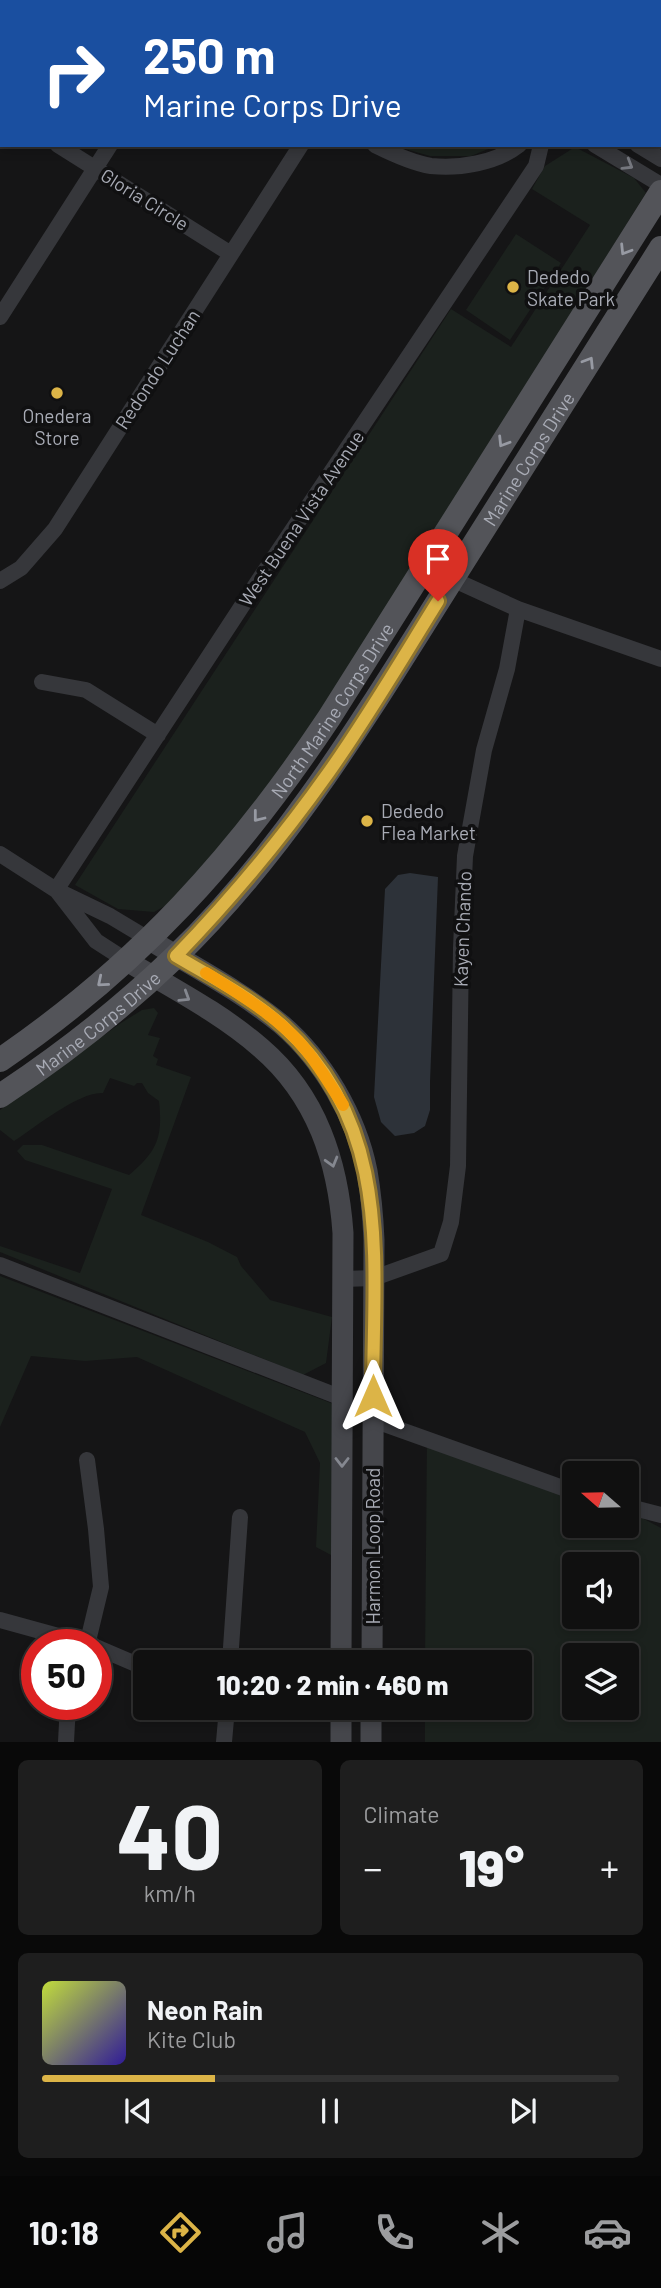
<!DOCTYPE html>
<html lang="en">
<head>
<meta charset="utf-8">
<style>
	:root { --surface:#101010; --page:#1e1e1e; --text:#f1f3f6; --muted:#9c9d9f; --line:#303030; --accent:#dcb447 }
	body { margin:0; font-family:Barlow,sans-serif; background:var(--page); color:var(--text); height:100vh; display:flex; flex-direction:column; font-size:26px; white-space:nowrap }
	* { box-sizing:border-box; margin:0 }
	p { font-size:23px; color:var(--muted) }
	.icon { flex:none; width:38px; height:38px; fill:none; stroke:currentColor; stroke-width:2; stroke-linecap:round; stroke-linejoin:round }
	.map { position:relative; height:1742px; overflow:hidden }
	.sheet { display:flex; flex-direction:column; gap:18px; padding:18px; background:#090909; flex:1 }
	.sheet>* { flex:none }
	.top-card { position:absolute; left:0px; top:0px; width:662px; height:147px; box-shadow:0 4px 10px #0003,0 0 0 2px var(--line); background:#1a4fa0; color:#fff; overflow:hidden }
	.needle { width:46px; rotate:290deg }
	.controls { position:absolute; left:562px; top:1461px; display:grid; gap:14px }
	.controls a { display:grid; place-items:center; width:77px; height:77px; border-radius:7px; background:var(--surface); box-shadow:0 4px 10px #0003,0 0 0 2px var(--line); font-size:35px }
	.speed { position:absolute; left:21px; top:1629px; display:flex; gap:14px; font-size:35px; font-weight:700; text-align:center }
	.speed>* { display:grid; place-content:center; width:91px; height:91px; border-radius:50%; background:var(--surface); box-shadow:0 4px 10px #0003,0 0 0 2px var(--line); line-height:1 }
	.speed .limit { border:10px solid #d22; background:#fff; color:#111 }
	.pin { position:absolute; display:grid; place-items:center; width:60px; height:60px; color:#fff; margin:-72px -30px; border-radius:50% 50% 50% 0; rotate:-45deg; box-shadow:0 0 7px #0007 }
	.pin .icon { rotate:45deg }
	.me { position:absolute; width:77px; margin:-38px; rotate:0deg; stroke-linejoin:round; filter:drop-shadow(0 0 5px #0008) }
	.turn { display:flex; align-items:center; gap:24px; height:147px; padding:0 28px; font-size:32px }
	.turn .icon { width:91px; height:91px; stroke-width:2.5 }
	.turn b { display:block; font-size:49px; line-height:60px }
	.big { font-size:52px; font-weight:800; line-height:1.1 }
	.sheet .widget { flex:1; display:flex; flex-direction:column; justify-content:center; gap:10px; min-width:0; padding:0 24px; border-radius:10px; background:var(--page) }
	.sheet .dial { align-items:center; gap:0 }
	.dial b { font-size:91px; line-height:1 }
	.song { display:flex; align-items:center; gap:21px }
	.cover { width:84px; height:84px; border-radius:10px; background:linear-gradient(135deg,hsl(70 70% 55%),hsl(250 70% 35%)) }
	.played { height:7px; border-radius:4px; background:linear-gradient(90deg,var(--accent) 30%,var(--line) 30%) }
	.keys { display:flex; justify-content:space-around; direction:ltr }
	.heat { display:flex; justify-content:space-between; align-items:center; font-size:38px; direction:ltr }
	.sheet .tiles { flex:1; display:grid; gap:18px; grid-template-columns:1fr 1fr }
	.widget:last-child { grid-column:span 2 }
	.trip { position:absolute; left:133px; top:1650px; width:399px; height:70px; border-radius:7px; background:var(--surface); box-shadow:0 4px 10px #0003,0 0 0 2px var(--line); font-weight:800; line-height:70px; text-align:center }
	.tabs { display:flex; height:112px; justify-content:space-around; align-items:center; background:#060606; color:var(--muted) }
	.tabs .icon { width:49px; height:49px }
	.tabs .selected { color:var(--accent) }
	.tabs b { font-size:32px; color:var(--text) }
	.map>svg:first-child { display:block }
	.green { fill:#1b211d; fill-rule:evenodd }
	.water { fill:#2d3239 }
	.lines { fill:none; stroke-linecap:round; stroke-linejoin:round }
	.street { stroke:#36373b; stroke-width:16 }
	.secondary { stroke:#45464b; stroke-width:21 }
	.primary { stroke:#535459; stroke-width:24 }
	.oneway { stroke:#75777e }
	.oneway2 { stroke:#979aa3 }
	.oneway3 { stroke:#858890 }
	.route-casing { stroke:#8f752e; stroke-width:18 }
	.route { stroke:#dcb447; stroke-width:12 }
	.slow { stroke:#f59e0b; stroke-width:12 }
	.poi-dot { fill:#dcb447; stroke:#101011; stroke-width:2.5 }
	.labels { text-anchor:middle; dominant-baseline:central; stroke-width:7; stroke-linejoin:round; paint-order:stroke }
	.street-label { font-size:19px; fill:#a8abb5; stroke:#101011 }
	.poi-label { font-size:19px; fill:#a8abb5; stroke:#101011; text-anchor:start }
</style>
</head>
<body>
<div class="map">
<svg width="661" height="1742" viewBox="0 0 661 1742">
	<rect width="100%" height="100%" fill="#151516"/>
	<path class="green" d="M640,0H661V137L660,2H639Z
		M391,145H498L471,156H430Z
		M575,147L634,178L646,193L304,741L187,894L154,912L118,909L75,885L451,309L511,347L590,225L532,189L545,166Z
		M516,234L561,263L510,340L466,310Z
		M154,1008L158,1013L148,1035L160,1038L153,1056L158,1059L156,1065L191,1077L141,1215L208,1242L237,1257L241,1266L270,1300L332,1317L326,1363L303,1375L0,1252V1246L80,1273L112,1189L25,1160L17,1151L23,1145H42L129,1175C157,1151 163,1138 159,1101L148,1093L142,1083H137L134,1086L110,1078L103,1093C80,1091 34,1128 14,1141L0,1130V1110L121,1023L142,1010Z
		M0,1276L336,1405L331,1555L316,1547L320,1463L305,1432L137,1357L85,1361L31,1356L0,1427Z
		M427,1435L574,1488V1526H626L627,1510L661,1528V1742H425V1708H520V1662H425ZM574,1564H626V1617H574ZM574,1656H626V1708H574Z"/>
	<path class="water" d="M410,873L438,877L430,1082V1110L425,1126L414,1133L395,1136L381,1122L374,1097L385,889L398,875Z"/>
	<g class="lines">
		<path class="street" d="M138,0L141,2
			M574,0V2
			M9,2L10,0
			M201,2L202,0
			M623,2L624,0
			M0,16L2,13
			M0,111L2,112
			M58,145L231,254
			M375,145C391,153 412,163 431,166C459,169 496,163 519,145
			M595,145L661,185
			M638,145L661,159
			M0,317L110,145
			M0,581L21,568L55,529L301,145
			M518,609L661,659
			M42,682L86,690L158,735
			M0,854L56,890L110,916L150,940
			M56,890L257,583L536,166L541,145
			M58,892L96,941L127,961
			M0,1265L342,1398
			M343,1279L374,1278L441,1254L451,1222L458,1166L461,948L465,856L484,750L507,669L518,609L452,579L427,563
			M373,1420L574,1492
			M87,1460L96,1529L101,1587L87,1645
			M626,1506L661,1515
			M0,1620L91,1645
			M96,1647L145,1668
			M230,1662L240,1517
			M66,1742L68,1704
			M224,1742L227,1708"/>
		<path class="secondary" d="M150,940C194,967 241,991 281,1024C323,1060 356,1116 367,1171C371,1194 373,1217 374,1240L372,1662
			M127,961C172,988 221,1013 261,1048C317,1096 338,1162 343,1233L341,1662
			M341,1742V1708
			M371,1742V1708"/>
		<g class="primary">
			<path id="s1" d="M0,1060C138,966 237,856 329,718L661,192"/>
			<path id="s2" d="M0,1096C62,1055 121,1009 175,957C289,847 370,709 454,576C523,466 592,357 661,248"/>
		</g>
	</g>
	<defs><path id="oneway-chevron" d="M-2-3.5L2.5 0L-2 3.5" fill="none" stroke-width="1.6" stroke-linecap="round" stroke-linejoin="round" transform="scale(1.75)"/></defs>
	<use class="oneway" href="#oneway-chevron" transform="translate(628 165) rotate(31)"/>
	<g class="oneway2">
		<use href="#oneway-chevron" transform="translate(625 250) rotate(122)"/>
		<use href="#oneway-chevron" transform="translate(589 362) rotate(-58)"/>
		<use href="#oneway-chevron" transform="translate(503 442) rotate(122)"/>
		<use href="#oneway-chevron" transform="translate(258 817) rotate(128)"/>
		<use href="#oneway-chevron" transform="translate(102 982) rotate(140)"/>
	</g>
	<g class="oneway3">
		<use href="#oneway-chevron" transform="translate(185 997) rotate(32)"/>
		<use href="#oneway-chevron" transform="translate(332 1162) rotate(74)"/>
		<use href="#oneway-chevron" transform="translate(342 1462) rotate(90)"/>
	</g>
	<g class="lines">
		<g class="route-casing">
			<path id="route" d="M373,1396C373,1262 394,1127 283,1026C252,998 213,978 176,956C232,898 283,837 329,772C368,717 402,659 438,601"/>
		</g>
		<use href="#route" class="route"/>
		<path class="slow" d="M206,973C241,995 279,1017 306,1050C320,1067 331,1086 343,1105"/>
	</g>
	<g class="poi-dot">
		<circle cx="513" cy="287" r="7"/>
		<circle cx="57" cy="393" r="7"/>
		<circle cx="367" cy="821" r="7"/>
	</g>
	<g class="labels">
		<g class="street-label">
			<text transform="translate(145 199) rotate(32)">Gloria Circle</text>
			<text transform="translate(157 369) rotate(-57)">Redondo Luchan</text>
			<text stroke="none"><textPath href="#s2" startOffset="836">Marine Corps Drive</textPath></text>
			<text transform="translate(301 518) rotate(-56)">West Buena Vista Avenue</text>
			<text stroke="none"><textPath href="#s1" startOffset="486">North Marine Corps Drive</textPath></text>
			<text transform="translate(462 929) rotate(-88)">Kayen Chando</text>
			<text stroke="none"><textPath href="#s2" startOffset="122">Marine Corps Drive</textPath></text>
			<text transform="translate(372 1546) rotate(-90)">Harmon Loop Road</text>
		</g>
		<g class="poi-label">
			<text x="527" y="276">Dededo<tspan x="527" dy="22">Skate Park</tspan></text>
			<text x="57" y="415" text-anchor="middle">Onedera<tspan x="57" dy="22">Store</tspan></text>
			<text x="381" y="810">Dededo<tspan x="381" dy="22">Flea Market</tspan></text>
		</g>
	</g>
</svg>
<div class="controls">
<a><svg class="needle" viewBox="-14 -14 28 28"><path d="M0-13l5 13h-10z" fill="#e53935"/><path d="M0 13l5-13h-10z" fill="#9c9d9f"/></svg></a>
<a><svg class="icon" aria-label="sound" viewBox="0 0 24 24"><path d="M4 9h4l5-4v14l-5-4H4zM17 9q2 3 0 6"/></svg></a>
<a><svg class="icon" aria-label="layers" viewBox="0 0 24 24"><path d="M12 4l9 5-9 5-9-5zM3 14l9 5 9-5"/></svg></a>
</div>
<div class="speed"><div class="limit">50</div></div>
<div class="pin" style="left:438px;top:601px;background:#d93025"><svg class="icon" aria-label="arrive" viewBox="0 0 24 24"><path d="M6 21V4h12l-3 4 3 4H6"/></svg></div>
<svg class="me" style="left:373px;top:1396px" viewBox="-20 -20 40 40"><path d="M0-17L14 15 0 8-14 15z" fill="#dcb447" stroke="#fff" stroke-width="4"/></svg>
<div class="trip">10:20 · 2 min · 460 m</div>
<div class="top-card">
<div class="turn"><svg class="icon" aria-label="right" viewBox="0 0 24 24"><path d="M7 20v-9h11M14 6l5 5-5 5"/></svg><div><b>250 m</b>Marine Corps Drive</div></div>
</div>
</div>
<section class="sheet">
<div class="tiles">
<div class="widget dial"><b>40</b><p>km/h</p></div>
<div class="widget"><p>Climate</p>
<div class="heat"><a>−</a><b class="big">19°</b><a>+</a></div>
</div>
<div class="widget">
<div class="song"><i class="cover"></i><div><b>Neon Rain</b><p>Kite Club</p></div></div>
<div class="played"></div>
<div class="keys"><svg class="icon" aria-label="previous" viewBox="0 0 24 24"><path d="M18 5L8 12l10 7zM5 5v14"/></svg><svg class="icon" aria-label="pause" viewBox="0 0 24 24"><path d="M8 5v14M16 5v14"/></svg><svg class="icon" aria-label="next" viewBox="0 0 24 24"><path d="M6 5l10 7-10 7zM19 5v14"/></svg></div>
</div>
</div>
</section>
<nav class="tabs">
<b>10:18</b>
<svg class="icon selected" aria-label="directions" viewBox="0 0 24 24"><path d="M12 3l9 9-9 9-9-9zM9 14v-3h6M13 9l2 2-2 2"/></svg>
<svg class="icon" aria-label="music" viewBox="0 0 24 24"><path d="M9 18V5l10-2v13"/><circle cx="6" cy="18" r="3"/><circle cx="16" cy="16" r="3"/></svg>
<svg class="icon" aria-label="phone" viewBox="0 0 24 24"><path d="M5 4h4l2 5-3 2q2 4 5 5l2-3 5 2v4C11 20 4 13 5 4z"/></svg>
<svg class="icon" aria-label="climate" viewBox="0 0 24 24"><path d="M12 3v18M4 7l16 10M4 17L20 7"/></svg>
<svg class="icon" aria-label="car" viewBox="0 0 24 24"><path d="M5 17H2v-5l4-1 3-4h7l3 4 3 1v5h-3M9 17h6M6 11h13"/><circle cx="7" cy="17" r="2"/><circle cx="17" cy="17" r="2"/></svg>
</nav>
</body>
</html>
